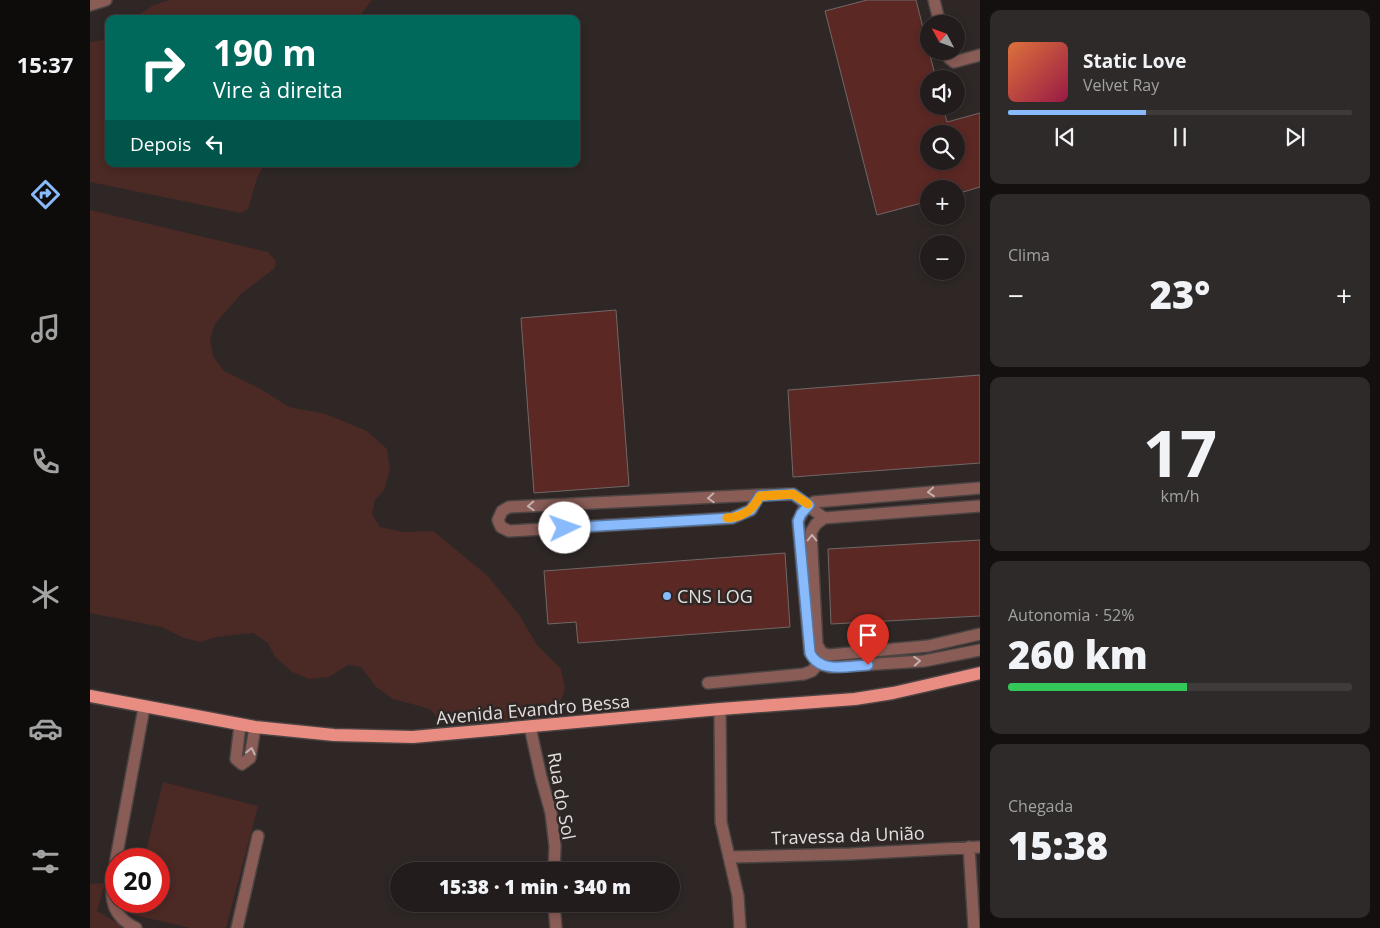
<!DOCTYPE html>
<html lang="pt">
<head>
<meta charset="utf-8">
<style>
	:root { --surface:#221d1c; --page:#2e2a29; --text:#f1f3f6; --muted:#a2a2a3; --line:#3f3b3b; --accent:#88bafc }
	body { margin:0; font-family:"Open Sans",sans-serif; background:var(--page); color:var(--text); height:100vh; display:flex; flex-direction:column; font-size:19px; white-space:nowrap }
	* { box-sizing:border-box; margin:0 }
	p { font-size:16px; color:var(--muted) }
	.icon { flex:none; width:28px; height:28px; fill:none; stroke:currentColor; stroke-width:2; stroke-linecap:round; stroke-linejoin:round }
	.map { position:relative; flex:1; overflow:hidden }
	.side { display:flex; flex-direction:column; gap:10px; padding:10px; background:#13100f; width:400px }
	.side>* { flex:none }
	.guide { position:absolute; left:15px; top:15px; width:475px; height:152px; border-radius:10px; box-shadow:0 2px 8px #0003,0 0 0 1px var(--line); background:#00695c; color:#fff; overflow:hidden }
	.needle { width:32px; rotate:311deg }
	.controls { position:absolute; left:830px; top:15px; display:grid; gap:10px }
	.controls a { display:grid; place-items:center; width:45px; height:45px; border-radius:50%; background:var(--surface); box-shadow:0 2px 8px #0003,0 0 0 1px var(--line); font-size:25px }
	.speed { position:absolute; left:15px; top:848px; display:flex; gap:10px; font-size:25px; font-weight:700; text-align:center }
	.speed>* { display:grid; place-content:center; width:65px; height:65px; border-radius:50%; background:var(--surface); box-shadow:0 2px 8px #0003,0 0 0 1px var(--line); line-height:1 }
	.speed .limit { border:8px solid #d22; background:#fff; color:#111 }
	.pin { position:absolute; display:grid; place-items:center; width:42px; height:42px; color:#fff; margin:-51px -21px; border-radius:50% 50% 50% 0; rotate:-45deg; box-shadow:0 0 5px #0007 }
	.pin .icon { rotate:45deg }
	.me { position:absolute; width:55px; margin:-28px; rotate:87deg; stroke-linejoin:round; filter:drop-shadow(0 0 4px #0008) }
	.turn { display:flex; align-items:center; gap:18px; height:105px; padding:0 25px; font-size:22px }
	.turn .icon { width:65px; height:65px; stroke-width:2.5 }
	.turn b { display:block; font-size:35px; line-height:42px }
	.then { display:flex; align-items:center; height:48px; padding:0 25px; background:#0003; gap:10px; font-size:19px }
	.big { font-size:38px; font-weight:800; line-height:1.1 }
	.side .card { flex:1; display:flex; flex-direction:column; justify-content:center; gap:8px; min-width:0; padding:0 18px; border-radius:10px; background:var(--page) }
	.side .dial { align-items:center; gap:0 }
	.dial b { font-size:65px; line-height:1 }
	.song { display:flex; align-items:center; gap:15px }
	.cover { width:60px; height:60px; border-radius:8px; background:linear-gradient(135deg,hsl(20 70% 55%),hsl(340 70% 35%)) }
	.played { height:5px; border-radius:2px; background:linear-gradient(90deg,var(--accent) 40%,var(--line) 40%) }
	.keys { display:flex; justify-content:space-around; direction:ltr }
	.heat { display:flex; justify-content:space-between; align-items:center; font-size:28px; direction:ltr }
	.charge { height:8px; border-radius:4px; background:linear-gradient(90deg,#34c759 52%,var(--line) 0) }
	.trip { position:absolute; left:300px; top:862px; width:290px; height:50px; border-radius:25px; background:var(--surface); box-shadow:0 2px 8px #0003,0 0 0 1px var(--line); font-weight:800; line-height:50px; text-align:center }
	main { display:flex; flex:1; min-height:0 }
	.tabs { display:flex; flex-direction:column; width:90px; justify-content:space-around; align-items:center; background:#0e0c0b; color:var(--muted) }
	.tabs .icon { width:35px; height:35px }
	.tabs .on { color:var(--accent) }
	.tabs b { font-size:22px; color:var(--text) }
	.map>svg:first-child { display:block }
	.green { fill:#4b2925 }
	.building { fill:#5b2824; stroke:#706867; fill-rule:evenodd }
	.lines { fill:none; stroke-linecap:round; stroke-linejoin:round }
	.minor-casing { stroke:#4b4443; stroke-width:14 }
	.major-casing { stroke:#4b4443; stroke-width:15 }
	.minor { stroke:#895c56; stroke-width:11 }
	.major { stroke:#e98c82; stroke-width:12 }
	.oneway { stroke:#c4b0ae }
	.route-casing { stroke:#5879a4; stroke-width:12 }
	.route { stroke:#88bafc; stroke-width:9 }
	.slow { stroke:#f59e0b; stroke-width:9 }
	.poi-dot { fill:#88bafc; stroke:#2e2726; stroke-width:2 }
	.labels { text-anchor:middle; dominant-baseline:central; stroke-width:5; stroke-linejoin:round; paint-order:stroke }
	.poi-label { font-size:18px; fill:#e3dede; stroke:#2e2726; text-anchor:start }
	.street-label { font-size:18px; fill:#e3dede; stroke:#2e2726 }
</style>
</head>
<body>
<main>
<nav class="tabs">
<b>15:37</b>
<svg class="icon on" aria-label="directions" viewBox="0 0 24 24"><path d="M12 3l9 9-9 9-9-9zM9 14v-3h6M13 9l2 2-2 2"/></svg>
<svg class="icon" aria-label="music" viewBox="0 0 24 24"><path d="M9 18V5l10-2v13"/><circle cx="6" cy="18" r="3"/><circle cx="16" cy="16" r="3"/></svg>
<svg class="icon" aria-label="phone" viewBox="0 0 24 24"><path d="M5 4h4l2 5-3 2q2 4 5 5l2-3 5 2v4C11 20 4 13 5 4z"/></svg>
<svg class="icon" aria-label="climate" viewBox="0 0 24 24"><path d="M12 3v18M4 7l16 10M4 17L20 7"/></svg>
<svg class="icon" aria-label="car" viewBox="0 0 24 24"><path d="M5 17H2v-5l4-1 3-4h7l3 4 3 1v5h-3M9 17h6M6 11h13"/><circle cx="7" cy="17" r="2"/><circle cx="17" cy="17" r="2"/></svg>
<svg class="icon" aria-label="filters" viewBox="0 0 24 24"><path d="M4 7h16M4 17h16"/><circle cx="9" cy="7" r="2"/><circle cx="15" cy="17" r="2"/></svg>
</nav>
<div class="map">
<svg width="890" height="928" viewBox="0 0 890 928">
	<rect width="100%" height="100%" fill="#2e2726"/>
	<path class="green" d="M79,0H282L267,19H42L64,5Z
		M19,37V164H175L167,178L158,209L151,213L0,182V42L14,40Z
		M0,210L178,252L186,261L185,268L151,294L125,324L120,339L123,356L134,371L169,388L199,407L236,414L277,431L297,449L300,470L294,490L285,500L282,514L290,527L314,532L343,531L398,576L430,616L447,645L471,669L475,689L470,702L457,712L429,720L352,723L340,709L303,699L286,687L271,667L258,665L239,677L219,679L202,672L185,657L178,643L163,633L126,637L111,642L94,638L71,627L0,613Z
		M73,782L168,806L136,928H100L40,914L43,901H69V859H54Z
		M15,883L7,911L36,928H0V884Z"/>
	<path class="building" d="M777,0H826L846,79H839V106H853L857,122L890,113V187L866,194V189H839V201L787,215L735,11ZM839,134H866V161H839Z
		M526,310L539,486L444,493L431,318Z
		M890,375V463L703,477L698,390Z
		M890,540V616L741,624L738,549Z
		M695,553L700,627L488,643L486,622L458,624L454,571Z"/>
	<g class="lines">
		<g class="minor-casing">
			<path id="minor" d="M844,0L850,24
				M0,5L16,0
				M856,51L859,58L864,62L890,55
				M890,488L724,502L714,509L708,521L720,653L728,664L740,667L834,661L890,650
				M669,495L661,510L642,518L419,531L411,527L408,520L412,511L419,507L669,495L703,494L734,518
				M890,506L734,518L726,524L721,532L727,645L732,653L739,655L838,646L890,634
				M618,683L714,674L722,671L732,659
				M630,709L631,822L648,896L650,928
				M150,725L146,759L152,764L160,758L165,727
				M440,727L451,777L461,813L465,846L464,871
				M879,847L884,928
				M639,857L760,854L890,847
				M26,859L54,708
				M26,860C21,889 15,913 46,928
				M464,904L466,928
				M147,928L168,836"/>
		</g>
		<g class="major-casing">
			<path id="major" d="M0,696L165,727L244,735L323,737L630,709L765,699L803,693L890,673"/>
		</g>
		<use href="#minor" class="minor"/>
		<use href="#major" class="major"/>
	</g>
	<defs><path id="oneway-chevron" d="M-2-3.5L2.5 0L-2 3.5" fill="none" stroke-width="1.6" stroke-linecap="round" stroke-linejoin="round" transform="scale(1.25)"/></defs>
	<g class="oneway">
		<use href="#oneway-chevron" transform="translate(841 492) rotate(175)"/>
		<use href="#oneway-chevron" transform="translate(621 498) rotate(177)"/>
		<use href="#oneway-chevron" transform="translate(441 506) rotate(177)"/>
		<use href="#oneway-chevron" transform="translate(722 538) rotate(-90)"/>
		<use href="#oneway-chevron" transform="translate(827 661) rotate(-4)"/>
		<use href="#oneway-chevron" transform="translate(161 751) rotate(-77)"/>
	</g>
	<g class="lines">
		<g class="route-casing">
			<path id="route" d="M475,528L642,518L661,510L670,496L703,494L719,505L711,514L708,521L720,653C730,674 758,666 778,665"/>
		</g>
		<use href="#route" class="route"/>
		<path class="slow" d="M637,518C653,517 663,510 670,496L703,494L718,504"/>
	</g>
	<circle class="poi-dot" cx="577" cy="596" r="5"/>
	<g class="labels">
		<g class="poi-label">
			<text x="587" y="596">CNS LOG</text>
		</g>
		<g class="street-label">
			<text transform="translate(443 709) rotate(-5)">Avenida Evandro Bessa</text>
			<text transform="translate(472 796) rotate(80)">Rua do Sol</text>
			<text transform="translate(758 835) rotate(-2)">Travessa da União</text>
		</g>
	</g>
</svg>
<div class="controls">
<a><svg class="needle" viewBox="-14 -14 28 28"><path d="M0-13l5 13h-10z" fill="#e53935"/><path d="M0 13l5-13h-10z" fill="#a2a2a3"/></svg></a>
<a><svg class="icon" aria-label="sound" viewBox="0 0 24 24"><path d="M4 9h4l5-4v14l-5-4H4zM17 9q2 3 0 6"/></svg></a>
<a><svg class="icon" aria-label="search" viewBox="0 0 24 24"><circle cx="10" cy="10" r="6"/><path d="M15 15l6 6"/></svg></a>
<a>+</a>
<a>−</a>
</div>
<div class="speed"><div class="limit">20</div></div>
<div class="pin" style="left:778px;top:665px;background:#d93025"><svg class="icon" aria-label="arrive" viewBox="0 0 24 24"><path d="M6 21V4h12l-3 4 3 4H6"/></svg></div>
<svg class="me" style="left:475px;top:528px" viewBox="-20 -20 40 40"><circle r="19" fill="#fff"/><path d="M0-13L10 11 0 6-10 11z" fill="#88bafc"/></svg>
<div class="trip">15:38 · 1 min · 340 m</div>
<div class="guide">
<div class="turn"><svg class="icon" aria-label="right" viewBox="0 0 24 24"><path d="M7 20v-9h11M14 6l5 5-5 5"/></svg><div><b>190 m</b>Vire à direita</div></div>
<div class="then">Depois<svg class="icon" aria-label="left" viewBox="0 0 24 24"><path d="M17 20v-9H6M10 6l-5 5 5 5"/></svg></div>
</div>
</div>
<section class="side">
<div class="card">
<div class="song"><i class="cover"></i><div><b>Static Love</b><p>Velvet Ray</p></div></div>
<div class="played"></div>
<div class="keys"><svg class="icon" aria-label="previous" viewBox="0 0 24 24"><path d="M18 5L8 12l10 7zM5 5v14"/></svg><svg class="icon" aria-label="pause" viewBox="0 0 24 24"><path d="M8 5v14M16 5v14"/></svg><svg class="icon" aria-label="next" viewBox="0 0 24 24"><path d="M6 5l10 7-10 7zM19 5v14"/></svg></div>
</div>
<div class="card"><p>Clima</p>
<div class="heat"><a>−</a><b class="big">23°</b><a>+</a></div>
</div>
<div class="card dial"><b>17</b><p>km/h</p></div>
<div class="card"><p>Autonomia · 52%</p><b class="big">260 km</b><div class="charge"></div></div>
<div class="card"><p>Chegada</p><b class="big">15:38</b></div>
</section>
</main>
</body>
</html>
